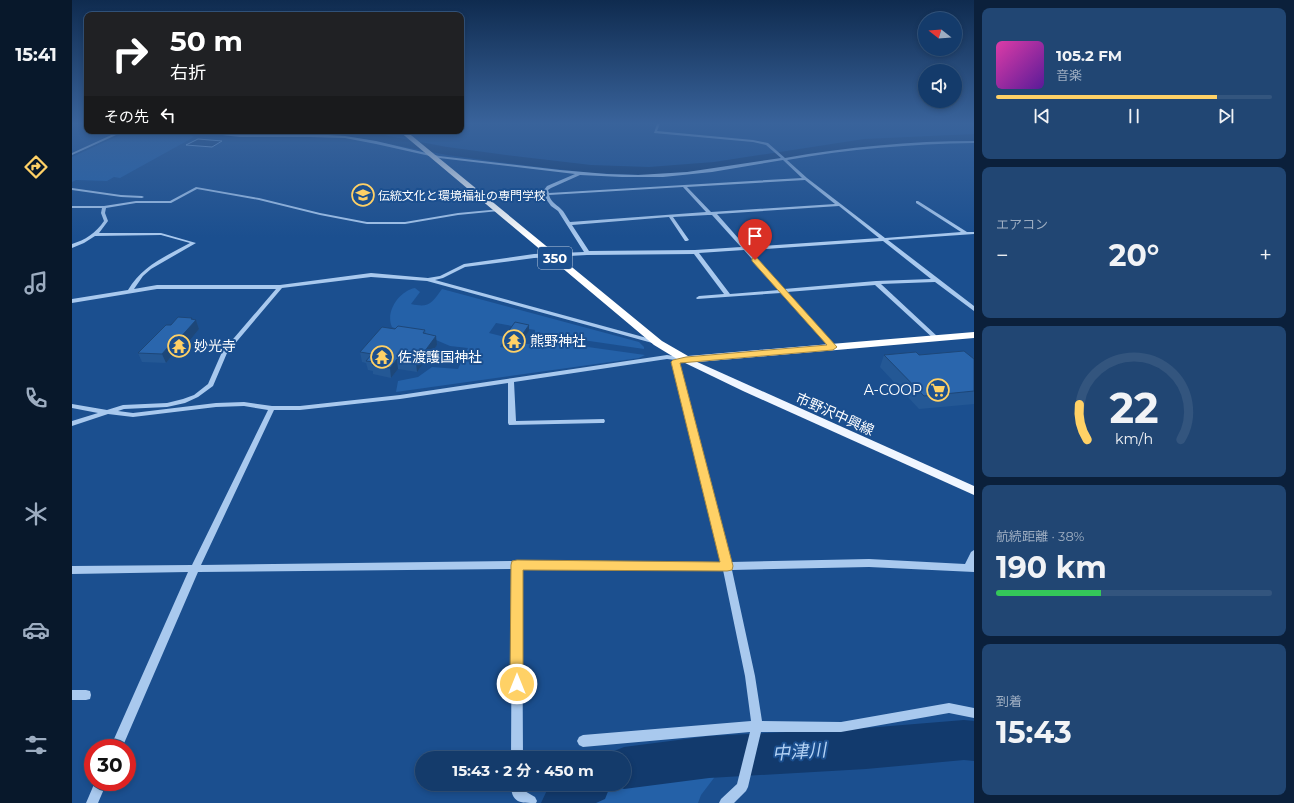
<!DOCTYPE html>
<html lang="ja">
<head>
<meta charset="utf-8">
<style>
	:root { --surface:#143b6b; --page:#214673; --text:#f1f3f6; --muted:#9dadc1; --line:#33557e; --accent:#ffd166 }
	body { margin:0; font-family:Montserrat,"Noto Sans JP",sans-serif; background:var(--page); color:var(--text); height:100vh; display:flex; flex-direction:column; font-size:15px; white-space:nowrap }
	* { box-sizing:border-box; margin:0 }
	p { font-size:13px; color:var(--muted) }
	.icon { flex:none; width:22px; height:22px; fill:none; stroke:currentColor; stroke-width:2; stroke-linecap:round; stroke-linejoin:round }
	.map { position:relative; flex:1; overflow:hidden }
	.details { display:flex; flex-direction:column; gap:8px; padding:8px; background:#0b203b; width:320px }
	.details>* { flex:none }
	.hud { position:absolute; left:12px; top:12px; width:380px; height:122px; border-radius:8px; box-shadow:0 2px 6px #0003,0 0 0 1px var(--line); background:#202124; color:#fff; overflow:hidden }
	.needle { width:26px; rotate:287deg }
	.controls { position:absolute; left:846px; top:12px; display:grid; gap:8px }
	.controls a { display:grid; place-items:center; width:44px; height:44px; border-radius:50%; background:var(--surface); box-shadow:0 2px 6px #0003,0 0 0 1px var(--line); font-size:20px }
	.speed { position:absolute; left:12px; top:739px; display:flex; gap:8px; font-size:20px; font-weight:700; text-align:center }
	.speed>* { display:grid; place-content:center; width:52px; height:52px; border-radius:50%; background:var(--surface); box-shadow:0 2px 6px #0003,0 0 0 1px var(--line); line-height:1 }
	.speed .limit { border:6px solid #d22; background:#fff; color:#111 }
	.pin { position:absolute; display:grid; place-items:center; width:34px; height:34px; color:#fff; margin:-41px -17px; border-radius:50% 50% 50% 0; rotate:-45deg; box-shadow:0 0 4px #0007 }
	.pin .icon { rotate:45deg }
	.me { position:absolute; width:44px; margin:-22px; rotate:0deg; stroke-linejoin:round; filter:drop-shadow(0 0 3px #0008) }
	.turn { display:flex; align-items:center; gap:14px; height:84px; padding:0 20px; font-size:18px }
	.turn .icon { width:52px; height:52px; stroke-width:2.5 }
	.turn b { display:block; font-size:28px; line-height:34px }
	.then { display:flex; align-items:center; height:38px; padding:0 20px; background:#0003; gap:8px; font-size:15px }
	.big { font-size:30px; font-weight:700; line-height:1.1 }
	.details .card { flex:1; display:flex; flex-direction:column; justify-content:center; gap:6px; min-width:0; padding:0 14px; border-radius:8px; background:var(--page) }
	.details .dial { align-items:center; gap:0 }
	.dial svg { height:104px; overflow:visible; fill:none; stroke:var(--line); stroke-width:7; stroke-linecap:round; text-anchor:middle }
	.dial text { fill:var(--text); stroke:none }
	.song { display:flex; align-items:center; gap:12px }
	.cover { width:48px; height:48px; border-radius:6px; background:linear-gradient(135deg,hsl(320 70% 55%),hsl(270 70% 35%)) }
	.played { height:4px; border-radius:2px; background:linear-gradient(90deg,var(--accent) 80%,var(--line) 80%) }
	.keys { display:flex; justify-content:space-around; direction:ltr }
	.heat { display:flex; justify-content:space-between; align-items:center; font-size:22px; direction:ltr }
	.charge { height:6px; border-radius:3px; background:linear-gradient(90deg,#34c759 38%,var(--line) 0) }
	.trip { position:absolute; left:343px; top:751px; width:216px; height:40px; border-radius:20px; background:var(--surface); box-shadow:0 2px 6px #0003,0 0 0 1px var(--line); font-weight:700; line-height:40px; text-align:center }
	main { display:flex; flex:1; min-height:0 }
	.tab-bar { display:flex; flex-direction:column; width:72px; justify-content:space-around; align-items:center; background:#08182b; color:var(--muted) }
	.tab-bar .icon { width:28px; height:28px }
	.tab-bar .active { color:var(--accent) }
	.tab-bar b { font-size:18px; color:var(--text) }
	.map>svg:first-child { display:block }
	.green { fill:#2461a8 }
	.water { fill:#123a6d; stroke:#9cc4f0 }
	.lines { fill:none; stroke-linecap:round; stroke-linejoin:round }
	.river { fill:#123a6d; fill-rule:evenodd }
	.minor { fill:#a9c9ee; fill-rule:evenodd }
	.major { fill:#f0f6ff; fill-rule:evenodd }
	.highway { fill:#fff; fill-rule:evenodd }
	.wall { fill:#245895 }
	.shaded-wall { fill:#1d4779 }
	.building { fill:#2a66ad; stroke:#1d4779 }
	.route { fill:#ffd166; stroke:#a68842 }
	.labels { text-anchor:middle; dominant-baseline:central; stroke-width:4; stroke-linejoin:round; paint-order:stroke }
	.far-poi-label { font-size:12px; fill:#fff; stroke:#1b4f8f; text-anchor:start }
	.shield { fill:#1b4f8f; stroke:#bbcadd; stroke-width:1 }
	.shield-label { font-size:13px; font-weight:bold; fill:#fff }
	.poi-label { font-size:14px; fill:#fff; stroke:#1b4f8f; text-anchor:start }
	.street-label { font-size:14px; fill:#fff; stroke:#1b4f8f }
	.near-water-label { font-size:18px; font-style:italic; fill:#b5d3f5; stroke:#1b4f8f }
</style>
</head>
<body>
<main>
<nav class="tab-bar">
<b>15:41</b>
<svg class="icon active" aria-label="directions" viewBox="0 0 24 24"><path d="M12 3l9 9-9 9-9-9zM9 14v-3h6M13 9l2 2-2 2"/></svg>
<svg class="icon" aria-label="music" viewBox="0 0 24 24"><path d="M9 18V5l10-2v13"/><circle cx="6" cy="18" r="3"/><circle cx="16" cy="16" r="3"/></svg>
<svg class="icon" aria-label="phone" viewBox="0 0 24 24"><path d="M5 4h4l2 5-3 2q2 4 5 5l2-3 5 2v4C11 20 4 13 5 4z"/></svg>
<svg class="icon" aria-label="climate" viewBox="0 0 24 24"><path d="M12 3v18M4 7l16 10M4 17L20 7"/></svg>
<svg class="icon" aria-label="car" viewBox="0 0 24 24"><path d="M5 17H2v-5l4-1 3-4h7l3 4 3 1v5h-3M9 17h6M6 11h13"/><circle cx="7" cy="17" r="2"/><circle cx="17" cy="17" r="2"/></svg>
<svg class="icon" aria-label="filters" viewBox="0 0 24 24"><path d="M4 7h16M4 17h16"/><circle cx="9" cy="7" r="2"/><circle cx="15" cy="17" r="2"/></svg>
</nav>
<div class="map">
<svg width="902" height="803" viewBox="0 0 902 803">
	<rect width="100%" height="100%" fill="#1b4f8f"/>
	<path class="green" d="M57,131H122L118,134L122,137L48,178L42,177L35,181L4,180L0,182V157Z
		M343,288L348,292L339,304C357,308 359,304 370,289L567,342L572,347V349L463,333V330L424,323L417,333L433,337L428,347L450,350L453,344H461L466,340L573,355L567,358L324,392L326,381L346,377L360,367L386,369L396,348L378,346L343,331L327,330L320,327C313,312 327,291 343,288Z
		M648,770L629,795L626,803H510C522,793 536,784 552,784V779L559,776Z"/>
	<path class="water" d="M126,139L150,141L140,147L114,145Z"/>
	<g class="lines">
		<path class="river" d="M243,131H290L375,147L434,155L519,165L577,167L642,162L792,139L902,134V142L792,147L642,170L577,175L519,173L434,163L375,155L286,138L249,135L245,134Z
			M892,720L902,721V761L892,760L794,769L637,778L552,789L540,784H552V758H535L537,753L552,747L637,736L794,728Z
			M480,784H539L533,799L524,803H469L476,788Z"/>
		<path class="minor" d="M585,124H588L585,131L681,140L696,143L713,158C775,147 838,141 902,141V143C839,144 777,149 715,160L735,178L813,238L889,232L844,203V201H846L895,232H902V234L816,240L902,306V311L863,282L809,284L866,337L867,338L864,340L862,339L803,285L715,292L763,346L764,347L761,349L759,348L709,293L625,299L624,298L627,296L652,294L622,254L515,255L462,258L393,267L371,278L363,280L586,341L587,342L584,344L355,281L299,277L210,288L155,353L141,386L126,397L113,403L95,407L52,409L46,411L61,413L144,403L172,402L200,406H228L328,395L595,355L614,358L615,359L607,363L659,562L797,559L893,564L899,552L902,550V572L797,567L660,570L683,676L690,721L769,722L877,703L902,708V718L877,713L769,732H689L676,787L674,791L662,803H647L649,799L665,784L678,732L511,747L507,745L505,741L507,737L511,735L679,721L673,676L651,570L450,569L451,758H439L440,569L126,572L50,748H38L116,572L0,574V566L120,565L196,410L172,406L144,407L61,417L36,414L0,426V421L26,413L0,408V404L35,410L51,405L95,403L111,399L122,395L136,384L150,352L204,289H85L0,303V299L56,290C70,266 94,256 118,243L89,235L23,236L12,243L0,248V244C13,240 24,233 32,221L29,213L30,208H0V206H32L64,201H98L124,187L187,198L248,213L295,222H333L386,213L429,209V211H427L386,215L333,224H295L248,215L187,200L125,189L99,203H64L34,208L33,213L36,221L27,233H89L124,243L79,269L71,276L62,289L85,285H208L299,273L356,278L368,276L392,264L462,254L512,252L486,211L479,206L474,199L472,190L475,186L503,174L367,158L304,144L273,138L238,137H168L150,135L131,131L168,135L238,134L273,136L304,141L367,156L488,170L535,174L566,175L615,172L709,158L694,145L681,142L582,133ZM711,160L730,178L477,193L476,190L479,188L508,175L550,177H591L640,172ZM733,180L763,204L639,212L615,187ZM611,187L634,212L498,222C496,219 493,214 491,211C486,205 479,203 477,195ZM767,206L807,238L674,247L645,214ZM636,215H640L669,247L623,250L517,251L500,225L597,217L613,241H615L617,240L601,217ZM811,241L859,279L804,281L712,289L677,250ZM672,250L707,290L658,294L627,253ZM595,359L604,360L601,362L650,562L445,561L129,565L202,410H228L328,399L436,383V423L437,425L529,423H532L533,421L532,419L444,421L442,382Z
			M48,131H53L0,155V153Z
			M0,188L49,195L70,196L72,197L70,198L49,197L0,190Z
			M0,690H14L18,691L19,695L18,699L14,700H0Z
			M23,782H35L26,803H14Z
			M439,784H451V790L463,797L465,801L464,803C448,803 439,803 439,784Z"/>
		<path class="major" d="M614,357L902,486V495L671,391L611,362L609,360Z"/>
		<path class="highway" d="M327,131H334L590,341L616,356L902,332V338L614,363L610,362L582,345Z"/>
	</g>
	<path class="wall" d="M120,318L121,320H124L127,329L110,350L105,349L94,363L70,362L66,353L99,325Z
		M323,329L353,330L354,334L365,345L345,372L326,369L319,378L301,374V371L296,370L294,363L290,362L288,352Z
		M457,331L445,348L431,345V339Z
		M812,355H847L902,359V404L847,409L808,367Z"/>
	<path class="shaded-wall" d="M120,318L122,322L124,320L127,329L110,350L106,340Z
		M457,325V331L445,348V342Z
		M364,336L365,345L345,372L344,363Z
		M102,340L105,349L94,363L90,354Z
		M325,359L326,369L319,378L318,368Z"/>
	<path class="building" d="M106,317L120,318L119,319L124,320L106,340H102L90,354L66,353L94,325H99Z
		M443,322L457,325L445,342L431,339Z
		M326,326L353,330L351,333L364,336L344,363L325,359L318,368L300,365L302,362L294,361L300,354L288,352L310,327L323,329Z
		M892,351L902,359V391L852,396L812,355L844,352L847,355Z"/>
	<linearGradient id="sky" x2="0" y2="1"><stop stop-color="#0f2b4f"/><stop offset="0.52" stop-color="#39639b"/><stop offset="1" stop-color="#39639b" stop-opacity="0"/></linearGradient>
	<rect width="902" height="237" fill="url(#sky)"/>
	<path class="route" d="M680,258H685L765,347L761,350L608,363L661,566L660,570L655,571L451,570V684L449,688L445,690L440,688L438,684L439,565L440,561L445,560L648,562L599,362L601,360L614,357L755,345L680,261Z"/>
	<defs>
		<g id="university-ring" transform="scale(1.15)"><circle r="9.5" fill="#1b4f8f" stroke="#ffd166" stroke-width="1.5"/><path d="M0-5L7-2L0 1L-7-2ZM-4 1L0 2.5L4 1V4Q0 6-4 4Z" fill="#ffd166"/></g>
		<g id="temple-ring" transform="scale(1.15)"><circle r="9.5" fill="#1b4f8f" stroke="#ffd166" stroke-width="1.5"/><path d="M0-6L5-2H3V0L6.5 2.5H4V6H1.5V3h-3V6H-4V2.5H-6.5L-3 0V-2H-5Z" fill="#ffd166"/></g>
		<g id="supermarket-ring" transform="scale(1.15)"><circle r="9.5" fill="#1b4f8f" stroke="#ffd166" stroke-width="1.5"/><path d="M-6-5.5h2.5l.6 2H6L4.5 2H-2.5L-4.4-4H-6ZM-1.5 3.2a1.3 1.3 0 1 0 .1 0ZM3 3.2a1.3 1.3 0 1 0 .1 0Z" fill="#ffd166"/></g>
	</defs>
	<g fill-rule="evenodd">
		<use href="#university-ring" x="291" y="195"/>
		<use href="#temple-ring" x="442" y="341"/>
		<use href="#temple-ring" x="107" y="346"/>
		<use href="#temple-ring" x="310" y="357"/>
		<use href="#supermarket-ring" x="866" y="390"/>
	</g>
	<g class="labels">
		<g class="far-poi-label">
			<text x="306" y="195">伝統文化と環境福祉の専門学校</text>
		</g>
		<rect class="shield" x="466" y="247" width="34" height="22" rx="3"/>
		<g class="shield-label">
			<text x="483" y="258">350</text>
		</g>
		<g class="poi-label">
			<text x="458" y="341">熊野神社</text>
			<text x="122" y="346">妙光寺</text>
			<text x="326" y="357">佐渡護国神社</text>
			<text x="850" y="390" text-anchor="end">A-COOP</text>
		</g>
		<g class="street-label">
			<text transform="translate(763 414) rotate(24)">市野沢中興線</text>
		</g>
		<g class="near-water-label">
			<text transform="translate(727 752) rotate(-4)">中津川</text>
		</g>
	</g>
</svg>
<div class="controls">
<a><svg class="needle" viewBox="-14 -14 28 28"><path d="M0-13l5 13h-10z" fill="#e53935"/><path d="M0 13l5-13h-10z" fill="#9dadc1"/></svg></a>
<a><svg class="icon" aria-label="sound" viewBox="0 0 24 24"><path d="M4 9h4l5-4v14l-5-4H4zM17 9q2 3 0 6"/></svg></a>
</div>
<div class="speed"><div class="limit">30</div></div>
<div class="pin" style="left:683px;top:260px;background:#d93025"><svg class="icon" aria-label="arrive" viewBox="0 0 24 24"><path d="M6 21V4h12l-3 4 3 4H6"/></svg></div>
<svg class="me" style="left:445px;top:684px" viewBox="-20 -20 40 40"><circle r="17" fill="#ffd166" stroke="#fff" stroke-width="3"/><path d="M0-11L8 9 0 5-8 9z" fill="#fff"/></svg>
<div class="trip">15:43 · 2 分 · 450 m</div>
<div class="hud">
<div class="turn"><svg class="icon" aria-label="right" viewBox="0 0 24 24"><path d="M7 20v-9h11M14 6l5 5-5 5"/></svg><div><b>50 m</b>右折</div></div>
<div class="then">その先<svg class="icon" aria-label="left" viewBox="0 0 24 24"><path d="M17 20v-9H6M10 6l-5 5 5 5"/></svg></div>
</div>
</div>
<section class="details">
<div class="card">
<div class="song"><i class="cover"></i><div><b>105.2 FM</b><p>音楽</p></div></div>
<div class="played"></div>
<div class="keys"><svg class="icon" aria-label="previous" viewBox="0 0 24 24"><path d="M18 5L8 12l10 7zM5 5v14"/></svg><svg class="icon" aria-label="pause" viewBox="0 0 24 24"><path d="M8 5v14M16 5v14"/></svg><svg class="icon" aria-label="next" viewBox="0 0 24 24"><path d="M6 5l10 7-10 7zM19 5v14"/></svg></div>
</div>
<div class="card"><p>エアコン</p>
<div class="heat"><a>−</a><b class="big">20°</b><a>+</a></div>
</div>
<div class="card dial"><svg viewBox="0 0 100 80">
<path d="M14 69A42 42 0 1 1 86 69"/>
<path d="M14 69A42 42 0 0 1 8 42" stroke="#ffd166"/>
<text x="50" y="56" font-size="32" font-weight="700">22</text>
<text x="50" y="72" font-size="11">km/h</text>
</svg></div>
<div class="card"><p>航続距離 · 38%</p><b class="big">190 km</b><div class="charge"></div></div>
<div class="card"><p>到着</p><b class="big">15:43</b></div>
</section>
</main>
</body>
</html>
